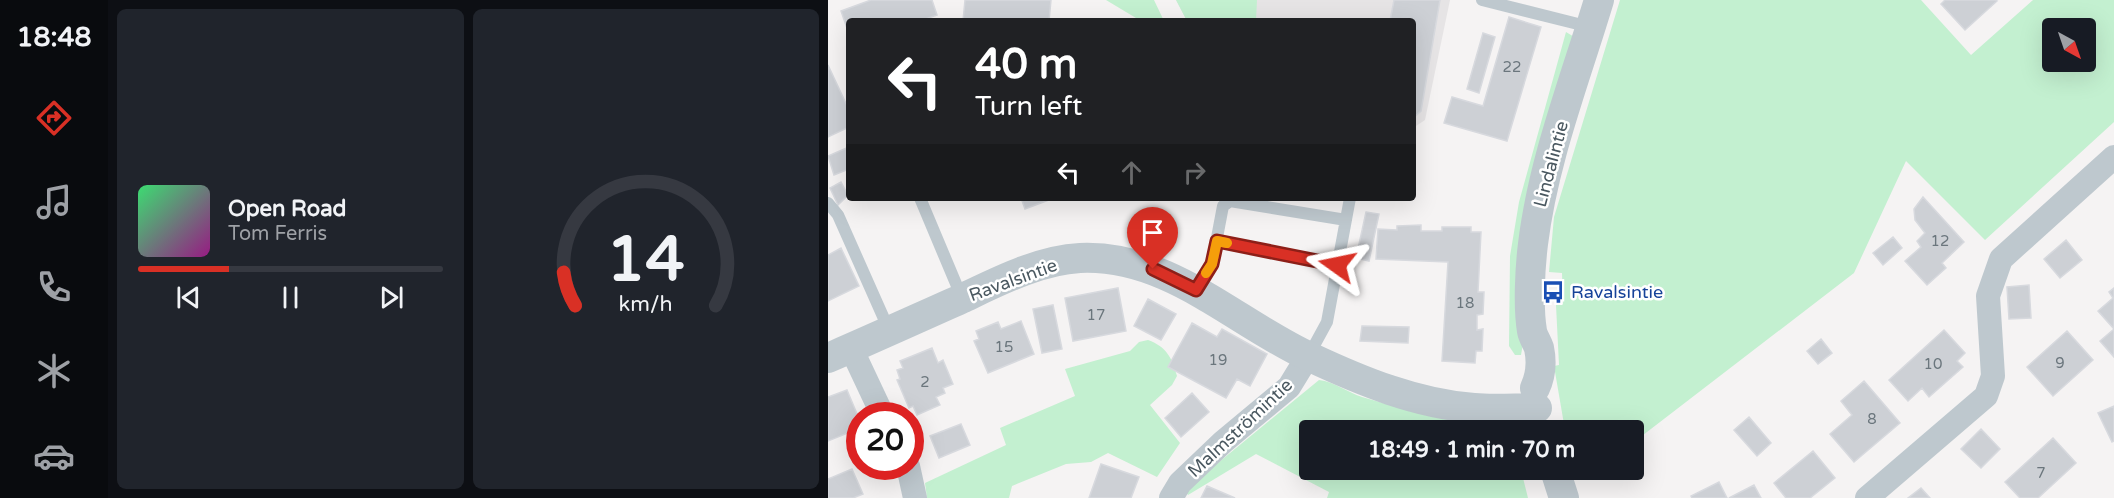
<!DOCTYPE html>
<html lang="en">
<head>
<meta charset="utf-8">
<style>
	:root { --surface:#171b24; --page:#20242c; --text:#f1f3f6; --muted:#9ea1a6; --line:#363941; --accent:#d93025 }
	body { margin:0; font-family:"Varela Round",sans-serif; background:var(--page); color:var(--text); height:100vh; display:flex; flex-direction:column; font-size:22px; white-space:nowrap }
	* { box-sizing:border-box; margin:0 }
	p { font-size:20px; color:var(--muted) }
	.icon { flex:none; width:33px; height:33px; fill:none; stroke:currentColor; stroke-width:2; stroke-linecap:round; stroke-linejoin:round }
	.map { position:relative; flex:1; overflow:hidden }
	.details { display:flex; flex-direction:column; gap:9px; padding:9px; background:#0d0f14; width:720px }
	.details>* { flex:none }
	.banner { position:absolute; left:18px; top:18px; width:570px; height:183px; border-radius:6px; box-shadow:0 6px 24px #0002; background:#202124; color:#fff; overflow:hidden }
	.needle { width:39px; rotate:140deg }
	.fabs { position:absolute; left:1214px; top:18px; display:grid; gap:12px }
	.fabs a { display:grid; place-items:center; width:54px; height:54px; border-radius:6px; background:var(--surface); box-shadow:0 6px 24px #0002; font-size:30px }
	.speed { position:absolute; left:18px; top:402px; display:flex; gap:12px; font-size:30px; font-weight:700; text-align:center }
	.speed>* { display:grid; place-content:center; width:78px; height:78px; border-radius:50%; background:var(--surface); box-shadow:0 6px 24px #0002; line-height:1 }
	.speed .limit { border:9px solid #d22; background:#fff; color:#111 }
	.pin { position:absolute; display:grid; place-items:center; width:51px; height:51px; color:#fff; margin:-62px -26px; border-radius:50% 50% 50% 0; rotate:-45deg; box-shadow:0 0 6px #0007 }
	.pin .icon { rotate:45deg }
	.me { position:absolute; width:66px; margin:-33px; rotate:282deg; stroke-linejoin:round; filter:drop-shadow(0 0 4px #0008) }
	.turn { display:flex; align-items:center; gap:21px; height:126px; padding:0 30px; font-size:27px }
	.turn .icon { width:78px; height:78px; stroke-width:2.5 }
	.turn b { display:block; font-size:42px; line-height:51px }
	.lanes { display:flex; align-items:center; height:57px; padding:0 30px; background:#0003; justify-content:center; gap:30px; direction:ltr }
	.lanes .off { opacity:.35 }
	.details .widget { flex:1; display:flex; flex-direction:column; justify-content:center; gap:9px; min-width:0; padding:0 21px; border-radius:9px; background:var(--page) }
	.details .dial { align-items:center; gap:0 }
	.dial svg { height:156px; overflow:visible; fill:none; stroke:var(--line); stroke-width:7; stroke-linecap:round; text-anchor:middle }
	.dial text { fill:var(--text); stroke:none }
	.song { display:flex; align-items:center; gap:18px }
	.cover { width:72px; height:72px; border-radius:9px; background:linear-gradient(135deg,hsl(140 70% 55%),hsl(310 70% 35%)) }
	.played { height:6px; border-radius:3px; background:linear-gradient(90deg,var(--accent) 30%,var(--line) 30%) }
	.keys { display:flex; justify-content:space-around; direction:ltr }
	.details .tiles { flex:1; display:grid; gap:9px; grid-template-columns:repeat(2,1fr) }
	.trip { position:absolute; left:471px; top:420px; width:345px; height:60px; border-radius:6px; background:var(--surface); box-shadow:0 6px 24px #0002; font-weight:700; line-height:60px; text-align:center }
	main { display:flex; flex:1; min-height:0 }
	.menu { display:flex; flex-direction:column; width:108px; justify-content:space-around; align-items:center; background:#090b0e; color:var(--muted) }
	.menu .icon { width:42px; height:42px }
	.menu .active { color:var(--accent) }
	.menu b { font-size:27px; color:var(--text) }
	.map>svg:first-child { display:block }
	.education { fill:#e6e4e5 }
	.green { fill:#c3f0d0; fill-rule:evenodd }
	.building { fill:#cdd0d5; stroke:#d7d9de; stroke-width:1.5 }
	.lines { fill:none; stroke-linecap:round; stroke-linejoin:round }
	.service { stroke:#bec8ce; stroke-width:12 }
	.minor { stroke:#bec8ce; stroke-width:24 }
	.tertiary { stroke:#bec8ce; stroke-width:30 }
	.route-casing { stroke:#8d1f18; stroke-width:15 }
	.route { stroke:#d93025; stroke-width:10 }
	.slow { stroke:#f59e0b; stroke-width:10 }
	.labels { text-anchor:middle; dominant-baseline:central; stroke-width:5; stroke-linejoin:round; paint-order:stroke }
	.number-label { font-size:15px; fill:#6b767d }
	.street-label { font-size:18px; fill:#4a5860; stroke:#fff }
	.transit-label { font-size:18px; fill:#164399; stroke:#fff; text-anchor:start }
</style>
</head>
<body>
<main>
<nav class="menu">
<b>18:48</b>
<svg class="icon active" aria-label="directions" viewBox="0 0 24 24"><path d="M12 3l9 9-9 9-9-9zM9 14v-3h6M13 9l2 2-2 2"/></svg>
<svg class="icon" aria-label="music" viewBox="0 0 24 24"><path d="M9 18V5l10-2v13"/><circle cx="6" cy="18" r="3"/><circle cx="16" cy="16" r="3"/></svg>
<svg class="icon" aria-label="phone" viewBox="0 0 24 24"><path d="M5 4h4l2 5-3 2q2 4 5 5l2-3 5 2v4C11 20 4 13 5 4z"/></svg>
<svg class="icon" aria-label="climate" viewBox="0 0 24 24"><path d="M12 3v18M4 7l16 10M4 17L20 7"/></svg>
<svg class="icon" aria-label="car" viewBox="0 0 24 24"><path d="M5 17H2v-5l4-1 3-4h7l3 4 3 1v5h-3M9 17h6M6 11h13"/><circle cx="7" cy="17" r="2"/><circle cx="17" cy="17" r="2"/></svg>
</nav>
<section class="details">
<div class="tiles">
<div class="widget">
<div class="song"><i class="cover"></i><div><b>Open Road</b><p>Tom Ferris</p></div></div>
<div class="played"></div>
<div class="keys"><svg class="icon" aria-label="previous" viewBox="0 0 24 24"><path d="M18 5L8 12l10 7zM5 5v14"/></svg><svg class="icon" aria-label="pause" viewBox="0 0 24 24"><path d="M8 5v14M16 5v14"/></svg><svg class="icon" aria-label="next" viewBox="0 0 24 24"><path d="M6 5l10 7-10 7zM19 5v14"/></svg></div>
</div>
<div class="widget dial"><svg viewBox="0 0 100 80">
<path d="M14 69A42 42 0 1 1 86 69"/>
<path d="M14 69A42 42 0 0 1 8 52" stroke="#d93025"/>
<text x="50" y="56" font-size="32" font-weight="700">14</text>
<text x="50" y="72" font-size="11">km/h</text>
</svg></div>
</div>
</section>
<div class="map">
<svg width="1286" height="498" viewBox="0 0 1286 498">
	<rect width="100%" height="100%" fill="#f5f3f3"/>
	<path class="education" d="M348,0H622L597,120L585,128V21H359Z"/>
	<path class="green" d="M278,0H326L336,21H313Z
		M348,0H429L428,21H359Z
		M792,0H1093L1143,55L1205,0H1286V122L1157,240L1078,161L1026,273L806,442V430H737L726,366L731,365L728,305L735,304L734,273L721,272L726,217ZM1224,28H1257V62H1224Z
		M738,32L748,38L693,355H687L681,346L682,256L691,202Z
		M320,340C339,347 344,358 349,376L344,385L322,405L352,443L329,477L280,453L263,462L238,464L184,486L181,498H99L97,483L178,445L172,428L247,396L237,369L302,351L311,342Z
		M491,380C507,382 519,392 534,397C581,411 626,422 676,424L682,430H482V470H693L700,498H499L501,492L428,454L360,495L357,490Z"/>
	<path class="building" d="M43,0H104L109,15L92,21H21V34L13,11Z
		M137,0H223L221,21H135Z
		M566,0H612L593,111L585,118V21H562Z
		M1117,0H1167L1169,1L1137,30L1113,4Z
		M681,17L713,27L679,141L616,123L624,97L655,106Z
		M655,33L667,37L651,93L639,89Z
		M0,65L21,110V127L0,137Z
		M21,147V169L6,175L0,156Z
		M13,182L20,195L10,205L2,188Z
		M1095,197L1136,242L1114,263L1118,268L1099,285L1077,261L1093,247L1089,241L1097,233L1087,220L1086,209Z
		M193,198H226L197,209Z
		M538,212L551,214L541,261L528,258Z
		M593,225V231H614V227H643V232H653L650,292H656L655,314L649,315V330L655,329L654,351H648L647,363L614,361L620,262L548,259L550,229L569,230V226Z
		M1065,237L1074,248L1055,265L1045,253Z
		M1238,240L1254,260L1232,278L1216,259Z
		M13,248L31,286L0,301V255Z
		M1201,285L1203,318L1181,319L1179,287Z
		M290,288L298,331L245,341L237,298Z
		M1286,288V357L1272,341L1286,329L1270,311L1285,298L1281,292Z
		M320,299L348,314L333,340L306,326Z
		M225,305L234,349L214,353L205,309Z
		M193,321L206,354L160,373L146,341L151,339L148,331L170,322L173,329Z
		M364,323L389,337L394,329L439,354L422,386L409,379L398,398L340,367Z
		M534,326L581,327L580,343L532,341Z
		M1116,330L1137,353L1129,361L1135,367L1101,397L1094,388L1080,401L1061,380Z
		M1239,331L1265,360L1225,396L1199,367Z
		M993,339L1004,353L990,364L979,351Z
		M104,348L110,363L115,360L125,384L115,388L117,393L108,397L112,405L89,415L85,406L81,408L69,380L72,379L69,370L75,368L72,361Z
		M1036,381L1072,423L1026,462L1002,434L1024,415L1013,401Z
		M19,390L32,421V428L0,441V397Z
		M364,393L381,412L353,437L337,418Z
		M1286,406V441L1284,442L1270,413Z
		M921,417L943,443L929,456L906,430Z
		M133,424L142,445L111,458L102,436Z
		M1153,429L1172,449L1153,468L1133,449Z
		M1225,438L1248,463L1210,498H1192L1177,482Z
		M985,451L1007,478L982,498H958L946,483Z
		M273,464L311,477L303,498H261Z
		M24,469L35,494L25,498H0V479Z
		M891,482L899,498H864L863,496Z
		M926,485L933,498H901Z
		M379,486L407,498H373Z
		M1093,488L1102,498H1080Z"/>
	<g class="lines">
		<path class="service" d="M654,0L762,27
			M92,198L134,298
			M0,203L10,215L61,330
			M389,241L509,265
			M368,290L384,264L395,206L402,201L518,220
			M481,355L499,322L522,198"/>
		<path class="minor" d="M23,348L55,416
			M80,466L87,498
			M343,498L352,483L395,442L461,387L480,356
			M1039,498L1158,396L1165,376L1160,296L1173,259L1286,157"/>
		<path class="tertiary" d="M0,358C44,339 88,319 133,299C169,282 211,260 252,258C341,254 406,322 482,357C533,381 589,404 646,408C666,410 688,408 709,408
			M707,388C713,375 714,362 711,348C709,342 705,337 704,331C700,307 702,268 705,244C715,161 747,80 771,0
			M727,470L736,498"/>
	</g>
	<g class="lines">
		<g class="route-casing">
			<path id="route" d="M325,269L368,290L384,264L389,241L509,265"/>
		</g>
		<use href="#route" class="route"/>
		<path class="slow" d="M378,273L384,264L389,241L399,243"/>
	</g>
	<defs>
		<g id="bus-bare" transform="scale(1.8)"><path d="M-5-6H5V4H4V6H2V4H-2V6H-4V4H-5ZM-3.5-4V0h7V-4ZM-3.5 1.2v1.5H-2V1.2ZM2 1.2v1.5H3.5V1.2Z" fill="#1a4fb4" stroke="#fff" stroke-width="2.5" paint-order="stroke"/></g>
	</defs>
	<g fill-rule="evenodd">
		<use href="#bus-bare" x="725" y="292"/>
	</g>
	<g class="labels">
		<g class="number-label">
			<text x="684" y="67">22</text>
			<text x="1112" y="241">12</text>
			<text x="637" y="303">18</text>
			<text x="268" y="315">17</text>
			<text x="176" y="347">15</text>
			<text x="390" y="360">19</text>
			<text x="1232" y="363">9</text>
			<text x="1105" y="364">10</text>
			<text x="97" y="382">2</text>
			<text x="1044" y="419">8</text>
			<text x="1213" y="473">7</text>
		</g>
		<g class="street-label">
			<text transform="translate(723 164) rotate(-75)">Lindalintie</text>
			<text transform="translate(185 280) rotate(-20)">Ravalsintie</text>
			<text transform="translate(412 428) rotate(-43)">Malmströmintie</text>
		</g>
		<g class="transit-label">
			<text x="743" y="292">Ravalsintie</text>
		</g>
	</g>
</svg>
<div class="fabs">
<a><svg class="needle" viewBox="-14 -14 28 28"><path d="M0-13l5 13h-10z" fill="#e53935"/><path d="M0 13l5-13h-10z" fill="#9ea1a6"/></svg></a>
</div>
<div class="speed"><div class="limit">20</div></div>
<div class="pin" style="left:325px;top:269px;background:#d93025"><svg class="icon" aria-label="arrive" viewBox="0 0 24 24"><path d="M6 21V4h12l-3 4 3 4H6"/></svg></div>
<svg class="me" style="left:509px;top:265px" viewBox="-20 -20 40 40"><path d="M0-17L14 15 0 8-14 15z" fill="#d93025" stroke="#fff" stroke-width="4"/></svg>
<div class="trip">18:49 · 1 min · 70 m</div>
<div class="banner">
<div class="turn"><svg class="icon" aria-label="left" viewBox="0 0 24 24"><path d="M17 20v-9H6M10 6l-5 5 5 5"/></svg><div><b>40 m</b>Turn left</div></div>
<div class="lanes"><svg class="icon" aria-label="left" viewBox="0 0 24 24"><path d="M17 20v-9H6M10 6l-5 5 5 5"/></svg><svg class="icon off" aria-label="ahead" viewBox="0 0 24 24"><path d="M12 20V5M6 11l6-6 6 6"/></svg><svg class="icon off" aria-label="right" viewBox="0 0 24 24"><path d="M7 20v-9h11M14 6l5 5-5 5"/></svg></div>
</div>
</div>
</main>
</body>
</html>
